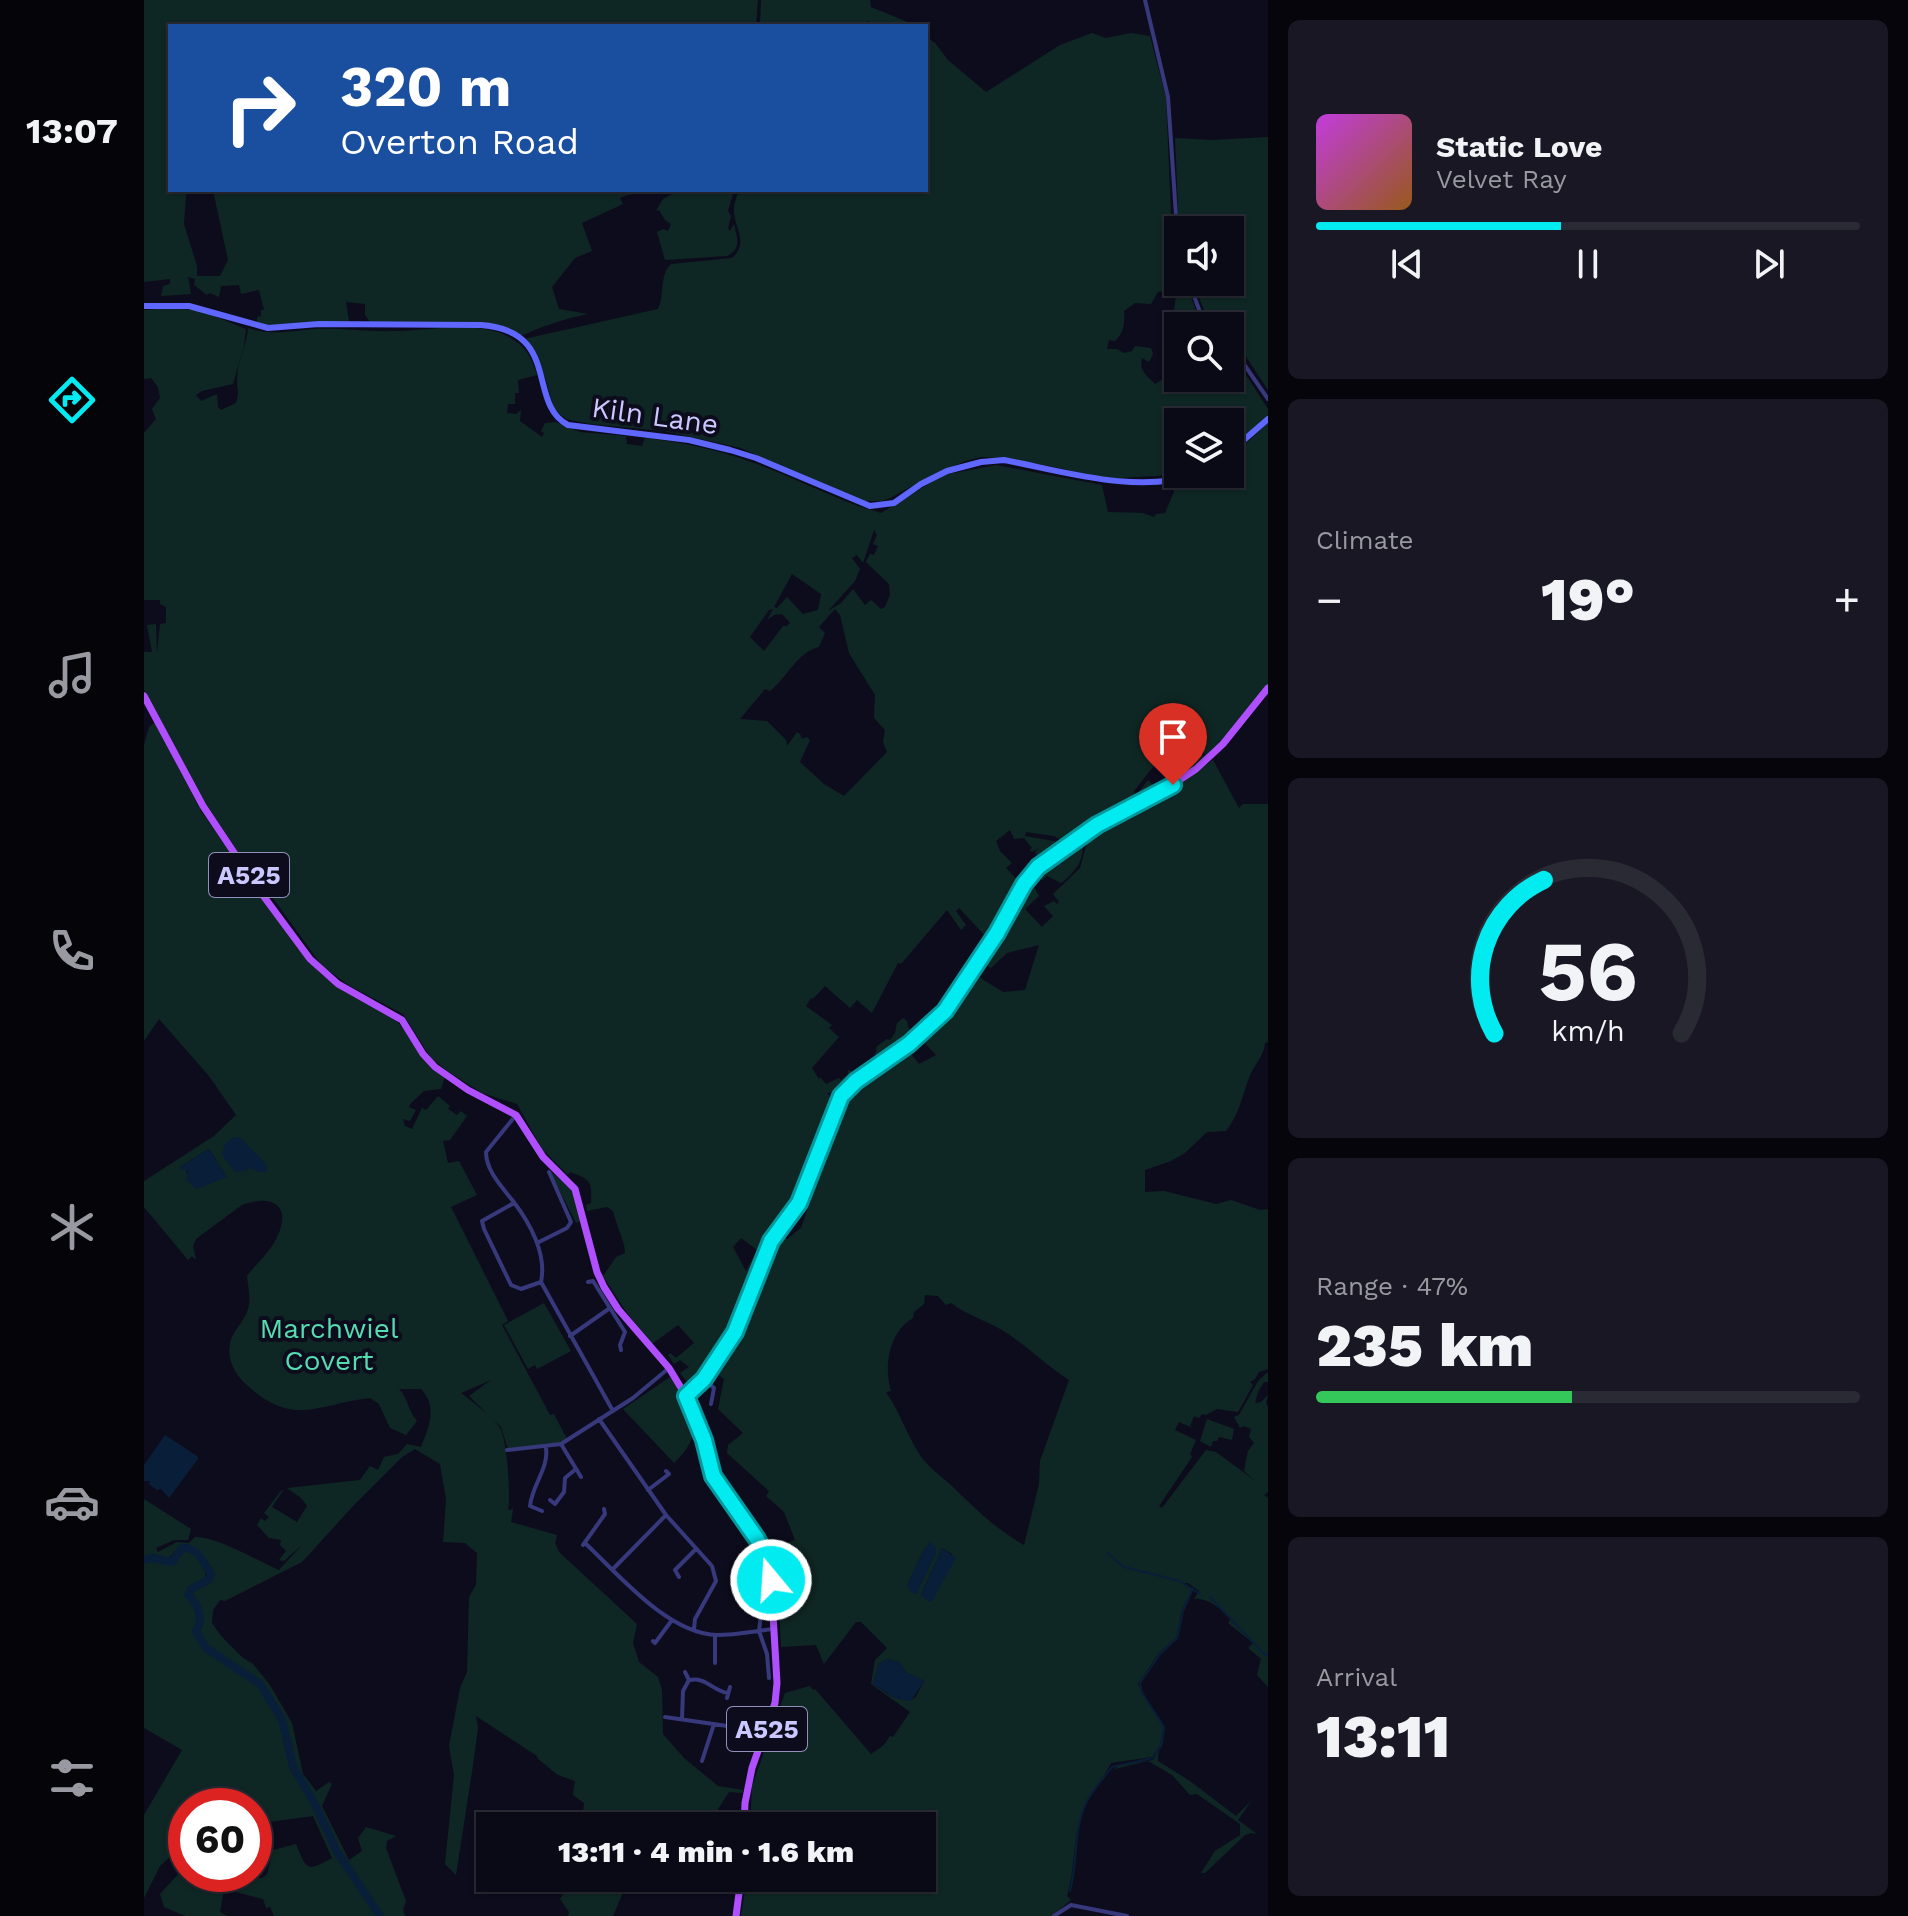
<!DOCTYPE html>
<html lang="en">
<head>
<meta charset="utf-8">
<style>
	:root { --surface:#0a0916; --page:#181723; --text:#f1f3f6; --muted:#999aa1; --line:#2a2a35; --accent:#01ebf1 }
	body { margin:0; font-family:"Work Sans",sans-serif; background:var(--page); color:var(--text); height:100vh; display:flex; flex-direction:column; font-size:30px; white-space:nowrap }
	* { box-sizing:border-box; margin:0 }
	p { font-size:26px; color:var(--muted) }
	.icon { flex:none; width:44px; height:44px; fill:none; stroke:currentColor; stroke-width:2; stroke-linecap:round; stroke-linejoin:round }
	.map { position:relative; flex:1; overflow:hidden }
	.details { display:flex; flex-direction:column; gap:20px; padding:20px; background:#06050c; width:640px }
	.details>* { flex:none }
	.guide { position:absolute; left:24px; top:24px; width:760px; height:168px; border-radius:0px; box-shadow:0 2px 6px #0004,0 0 0 2px var(--line); background:#1a4fa0; color:#fff; overflow:hidden }
	.fabs { position:absolute; left:1020px; top:216px; display:grid; gap:16px }
	.fabs a { display:grid; place-items:center; width:80px; height:80px; border-radius:0px; background:var(--surface); box-shadow:0 2px 6px #0004,0 0 0 2px var(--line); font-size:40px }
	.speed { position:absolute; left:24px; top:1788px; display:flex; gap:16px; font-size:40px; font-weight:700; text-align:center }
	.speed>* { display:grid; place-content:center; width:104px; height:104px; border-radius:50%; background:var(--surface); box-shadow:0 2px 6px #0004,0 0 0 2px var(--line); line-height:1 }
	.speed .limit { border:12px solid #d22; background:#fff; color:#111 }
	.pin { position:absolute; display:grid; place-items:center; width:68px; height:68px; color:#fff; margin:-82px -34px; border-radius:50% 50% 50% 0; rotate:-45deg; box-shadow:0 0 8px #0007 }
	.pin .icon { rotate:45deg }
	.me { position:absolute; width:88px; margin:-44px; rotate:342deg; stroke-linejoin:round; filter:drop-shadow(0 0 6px #0008) }
	.turn { display:flex; align-items:center; gap:28px; height:168px; padding:0 40px; font-size:36px }
	.turn .icon { width:104px; height:104px; stroke-width:2.5 }
	.turn b { display:block; font-size:56px; line-height:68px }
	.big { font-size:60px; font-weight:800; line-height:1.1 }
	.details .tile { flex:1; display:flex; flex-direction:column; justify-content:center; gap:12px; min-width:0; padding:0 28px; border-radius:12px; background:var(--page) }
	.details .dial { align-items:center; gap:0 }
	.dial svg { height:208px; overflow:visible; fill:none; stroke:var(--line); stroke-width:7; stroke-linecap:round; text-anchor:middle }
	.dial text { fill:var(--text); stroke:none }
	.song { display:flex; align-items:center; gap:24px }
	.cover { width:96px; height:96px; border-radius:12px; background:linear-gradient(135deg,hsl(290 70% 55%),hsl(30 70% 35%)) }
	.played { height:8px; border-radius:4px; background:linear-gradient(90deg,var(--accent) 45%,var(--line) 45%) }
	.keys { display:flex; justify-content:space-around; direction:ltr }
	.heat { display:flex; justify-content:space-between; align-items:center; font-size:44px; direction:ltr }
	.charge { height:12px; border-radius:6px; background:linear-gradient(90deg,#34c759 47%,var(--line) 0) }
	.trip { position:absolute; left:332px; top:1812px; width:460px; height:80px; border-radius:0px; background:var(--surface); box-shadow:0 2px 6px #0004,0 0 0 2px var(--line); font-weight:800; line-height:80px; text-align:center }
	main { display:flex; flex:1; min-height:0 }
	.tab-bar { display:flex; flex-direction:column; width:144px; justify-content:space-around; align-items:center; background:#040409; color:var(--muted) }
	.tab-bar .icon { width:56px; height:56px }
	.tab-bar .active { color:var(--accent) }
	.tab-bar b { font-size:36px; color:var(--text) }
	.map>svg:first-child { display:block }
	.green { fill:#0f2724; fill-rule:evenodd }
	.water { fill:#091e39 }
	.lines { fill:none; stroke-linecap:round; stroke-linejoin:round }
	.stream { stroke:#091e39; stroke-width:2 }
	.river { stroke:#091e39; stroke-width:8 }
	.street { stroke:#37397c; stroke-width:4 }
	.secondary { stroke:#5f67fe; stroke-width:6 }
	.primary { stroke:#b04ffe; stroke-width:7 }
	.route-casing { stroke:#01999d; stroke-width:20 }
	.route { stroke:#01ebf1; stroke-width:14 }
	.labels { text-anchor:middle; dominant-baseline:central; stroke-width:8; stroke-linejoin:round; paint-order:stroke }
	.shield { fill:#0d0c1d; stroke:#9190bb; stroke-width:2 }
	.shield-label { font-size:26px; font-weight:bold; fill:#cac8ff }
	.street-label { font-size:28px; fill:#cac8ff; stroke:#0d0c1d }
	.park-label { font-size:28px; fill:#55ddb1; stroke:#0d0c1d }
</style>
</head>
<body>
<main>
<nav class="tab-bar">
<b>13:07</b>
<svg class="icon active" aria-label="directions" viewBox="0 0 24 24"><path d="M12 3l9 9-9 9-9-9zM9 14v-3h6M13 9l2 2-2 2"/></svg>
<svg class="icon" aria-label="music" viewBox="0 0 24 24"><path d="M9 18V5l10-2v13"/><circle cx="6" cy="18" r="3"/><circle cx="16" cy="16" r="3"/></svg>
<svg class="icon" aria-label="phone" viewBox="0 0 24 24"><path d="M5 4h4l2 5-3 2q2 4 5 5l2-3 5 2v4C11 20 4 13 5 4z"/></svg>
<svg class="icon" aria-label="climate" viewBox="0 0 24 24"><path d="M12 3v18M4 7l16 10M4 17L20 7"/></svg>
<svg class="icon" aria-label="car" viewBox="0 0 24 24"><path d="M5 17H2v-5l4-1 3-4h7l3 4 3 1v5h-3M9 17h6M6 11h13"/><circle cx="7" cy="17" r="2"/><circle cx="17" cy="17" r="2"/></svg>
<svg class="icon" aria-label="filters" viewBox="0 0 24 24"><path d="M4 7h16M4 17h16"/><circle cx="9" cy="7" r="2"/><circle cx="15" cy="17" r="2"/></svg>
</nav>
<div class="map">
<svg width="1124" height="1916" viewBox="0 0 1124 1916">
	<rect width="100%" height="100%" fill="#0d0c1d"/>
	<path class="green" d="M0,0H614L612,26H26V190H50L42,195L40,224L53,266V276H76L84,260L69,190H502C494,195 486,193 476,198L479,204L438,223L448,251L431,258L408,287L415,309L444,314C419,319 399,326 377,336L359,326L341,323H227L221,315V304L202,302L205,321L125,326L113,323V317L117,316V310H120L115,290L97,294L95,285L77,286L75,297L66,293L63,295L50,285L51,279L44,277L47,294L17,296L19,286L26,284V279L0,282Z
		M617,0H726L727,7L771,25L725,26V21L722,22V26H616Z
		M948,33L962,38L987,33L1006,36L1022,98L1028,237L1034,264V282H1041L1058,326H1034L1032,343L1024,340L1022,321L1029,318L1032,295L1029,278L1022,277V291L1014,292L1007,304L991,303L980,311C981,322 980,333 971,341L965,340L963,349H973L980,353L988,351L991,346L1007,348L1009,354L1005,362L998,358C995,371 1002,375 1011,384L1034,370V378H1086V356L1091,358L1124,409V415L1086,450V422H1034V474H1043L960,479L921,469L859,458L837,457L821,461L781,479L746,498L738,501H716L597,448L520,431L446,424L422,419L410,409L401,377L380,339L514,309C521,295 515,275 527,264L588,258C606,242 589,227 590,209C590,203 593,196 595,190H782V37L791,43L804,60L842,92L916,45Z
		M1124,137V390L1091,340L1086,337V326H1067L1065,323L1049,282H1086V230H1035L1031,138L1068,140Z
		M536,190H590L584,211L587,216L584,228L586,231L590,224C593,237 598,249 583,256L521,260L513,232L519,229L524,231L527,224L521,220L515,210L512,211L519,199Z
		M28,308L58,311L102,329L100,346L89,384L58,391L52,395L57,401L73,394L74,407L77,410L92,403C96,391 93,390 93,379C93,362 103,345 104,328C127,336 147,331 171,329C197,328 224,332 250,331C287,331 337,318 370,340C383,348 389,361 393,375L374,380L375,393H371V404H364L363,413L372,414L377,410L376,421L398,437L400,433L397,431L401,423L412,422L436,432L482,436L483,444L498,446L501,438C538,442 575,450 610,463C653,478 693,501 737,513L799,475L852,465L958,485L964,512L999,513L1010,517L1012,514L1021,513L1030,492L1028,484L1043,482L1062,474H1086V458L1124,423V684L1065,757L1009,794L997,798L993,794L1004,780L1013,789L1017,787L1016,783L1031,774H1035L1057,754L1060,756L1061,754L1054,749L1048,754L1050,756L1032,772L1025,768L1027,763L1020,759L1017,763L1013,762L990,791L991,802L988,805L947,825L922,843L910,836L882,832L881,836L915,842L918,845L896,861L891,852L895,848L888,852L886,850L888,848L880,838L870,839L866,830L852,841L856,851L868,863L862,868L876,883L845,940L815,908L812,911L822,925L817,930L803,910L757,964L754,963L728,1013L713,1000L706,1008L681,986L669,999L667,998L662,1006L688,1025L685,1028L695,1037L668,1068L675,1079L676,1077L682,1084L695,1078L697,1080L704,1074V1070L708,1071L710,1077L693,1092L683,1093L690,1102L653,1203L626,1233L592,1325L561,1376L546,1386L536,1373L545,1367L536,1360L530,1364L524,1355L526,1353L532,1358L550,1343L534,1325L508,1344L483,1313L459,1276L472,1257L481,1253C481,1241 472,1225 469,1211L463,1207L443,1211L442,1205L447,1203C448,1180 447,1180 426,1172L424,1175L398,1149L373,1104L338,1093L305,1072L287,1058L259,1014L206,986L178,966L129,898L123,895L62,804L0,690V652H8L3,625L12,624L13,653L16,624L22,623V607L16,604V600H0V433L12,419L8,409L16,398L14,387L7,378L0,379V310ZM730,530L733,535L729,544L734,546L730,555L726,554L722,562L745,584L746,595L741,607L737,609L727,600L721,605L709,589L697,603L684,611L711,581L716,569L708,558L713,555L719,563ZM648,574L677,594L674,610L659,614L643,597L633,608L630,607ZM629,609L623,620L630,615L638,614L646,623L643,626H639L620,651L606,637L625,610ZM691,609L696,615L705,653L731,695L730,718L741,730L739,742L743,752L700,796L680,784L656,762L666,740L663,737L658,739L656,734L653,732L643,746L642,740L623,721L596,719L621,689L626,691C643,678 653,652 675,647L681,633L675,627ZM597,1238L613,1250L602,1271L589,1247Z
		M11,722L57,811L155,950L178,975L203,993L250,1018L301,1077L297,1089L280,1091L266,1104L265,1107L272,1110L266,1121L259,1119L261,1126L268,1129L278,1108L282,1110L294,1096L306,1106L304,1109L313,1115L317,1111L323,1116L306,1140L299,1141L304,1163L315,1161L333,1195L307,1207L364,1321L358,1325L406,1415L410,1414L423,1439L410,1445L364,1449L357,1427L325,1396L347,1380L317,1393C329,1403 348,1415 356,1428C363,1440 367,1494 364,1510L369,1509L367,1522L413,1535L411,1543L415,1552L493,1624L489,1643L495,1662L514,1677L518,1690L519,1734L540,1758L574,1786L599,1790L598,1793L585,1792L571,1814L557,1826L452,1825L446,1814L439,1813L440,1803L429,1795L431,1781L414,1775L394,1759L393,1756L332,1716L334,1728L329,1765L312,1875L301,1864L310,1775L305,1746L316,1688L323,1672L325,1597L332,1585L333,1553L321,1543L299,1542L302,1500L296,1464L271,1449L257,1458L210,1505L158,1562L81,1601L76,1600L69,1610L68,1623L77,1636L99,1658L109,1664L126,1685L148,1723L159,1774L172,1791L185,1782L188,1784L178,1806L205,1860L218,1851L214,1838L222,1827L252,1836L243,1841L242,1848L262,1901L259,1910L261,1916H130L126,1907L122,1908L119,1899L80,1889L76,1912L83,1916H41L20,1907L16,1894L36,1872L65,1875L79,1879L118,1878L123,1874L129,1850L152,1844C163,1871 163,1872 188,1858L169,1816L110,1824V1806H42V1842L16,1866L0,1898V1815L38,1750L0,1728V1562L9,1559L27,1564L43,1548C57,1554 67,1570 58,1585L44,1586L41,1594C53,1605 57,1617 52,1632C57,1646 62,1659 79,1659L63,1647L56,1638C54,1621 63,1607 46,1593C53,1588 63,1588 68,1580C75,1568 53,1549 43,1544L36,1546L22,1561L11,1554L0,1558V1499L47,1529L44,1540H30L12,1548L14,1552L33,1542L45,1543L51,1537C74,1537 112,1560 135,1570L158,1545L140,1561L135,1560L142,1551L136,1545L137,1540L125,1538L113,1525L117,1518L121,1521L125,1517L120,1513L136,1492L140,1489L128,1507L153,1522L163,1506L157,1498L143,1488L216,1480L226,1466L234,1470L240,1457L254,1454L263,1444L277,1447C285,1427 294,1406 277,1389H255C264,1398 264,1411 273,1421L262,1435L246,1428L235,1404L226,1398C174,1404 151,1427 105,1387C92,1376 83,1362 86,1344C87,1333 99,1323 103,1312C108,1299 104,1288 103,1276C112,1264 129,1249 134,1235C148,1204 126,1194 98,1205C95,1207 56,1236 52,1239L49,1246L52,1260L48,1256L44,1260L0,1207V1181L70,1136L92,1115L65,1076L15,1019L0,1041V745L5,727ZM65,1149L83,1177L71,1180L56,1187L43,1174L42,1169L36,1167Z
		M1069,760L1095,808L1099,804H1124V1042L1121,1043C1120,1057 1109,1065 1105,1078C1098,1096 1095,1115 1082,1131L1063,1132L1041,1153L1027,1161L1001,1170V1192L1020,1191L1072,1204L1087,1200L1116,1210L1124,1209V1369L1115,1372L1111,1379L1106,1382L1109,1385L1094,1412L1073,1409L1062,1415L1058,1414L1055,1418L1050,1416L1046,1426L1051,1429L1035,1422L1031,1430L1052,1440L1046,1454L1048,1457L1015,1506L1018,1508L1062,1450L1072,1452L1110,1480L1100,1471L1104,1451L1110,1443L1105,1437L1107,1429L1100,1426L1096,1428L1090,1417L1095,1415L1114,1381L1124,1372V1382H1120L1114,1392L1111,1403L1117,1402L1124,1395L1122,1403L1124,1407V1492L1120,1495L1124,1498V1687L1113,1675L1117,1659L1104,1648L1109,1643L1084,1623L1087,1618C1077,1610 1064,1597 1050,1599L1055,1591L1044,1583H1037L1048,1589L1038,1610L1032,1638L1015,1653L994,1684L1019,1727L1016,1745L1008,1757L967,1763C960,1779 946,1790 940,1807C928,1835 932,1867 923,1896L927,1900L908,1916H597L603,1878H778V1826H606L608,1786L641,1693L666,1686L669,1690L671,1689L727,1754L740,1745L746,1736L749,1737L766,1712L727,1684L731,1660L743,1648L717,1622H712L680,1664L672,1645L637,1647L634,1584L625,1550L651,1540L640,1512L622,1496L625,1491L583,1453L584,1445L599,1433L574,1409L580,1379L570,1372L596,1334L625,1255L636,1233L643,1239L657,1228L667,1200L662,1197C673,1171 691,1105 707,1088C723,1073 745,1062 763,1049L775,1064L792,1055L777,1039L809,1007L830,974L859,992L881,990L895,945L863,953L847,968L838,963L863,925L886,880L895,896L881,909L898,927L909,916L900,906L910,901L913,904L915,902L909,894L936,868L945,835L999,810ZM781,1295L794,1296L802,1305L807,1303C823,1315 841,1320 858,1330C882,1345 902,1365 925,1380L896,1461L895,1484L880,1545C851,1528 837,1514 813,1491C800,1477 784,1469 774,1452C762,1432 755,1411 742,1392L747,1391C739,1365 746,1331 769,1318L770,1312L780,1304ZM787,1542L791,1554L777,1584L763,1585L781,1548ZM798,1548L808,1554L788,1601L777,1595ZM743,1659L755,1662L762,1672L780,1681L771,1698C754,1704 743,1693 729,1684L735,1664Z
		M938,839C942,858 932,872 917,883L903,876L898,880L891,876Z
		M759,1018L763,1021L765,1030L771,1033L770,1036L729,1064L733,1046L743,1039L746,1040L751,1033L753,1023Z
		M405,1170L428,1189L439,1220L432,1223Z
		M400,1303L427,1351L393,1369L391,1365L384,1369L360,1325Z
		M526,1377C552,1411 562,1433 530,1463L479,1409Z
		M1063,1419L1090,1429L1088,1440L1075,1437L1073,1441H1069L1067,1447L1056,1441Z
		M1022,1731C1020,1740 1013,1752 1014,1761L1046,1781L1092,1816L1108,1800L1094,1820L1113,1834L1107,1833L1101,1835L1061,1873H1057L1071,1851L1096,1835V1824L1053,1794L1046,1795L1028,1775L1004,1761L971,1769L965,1774L974,1766L1009,1760L1018,1746Z
		M431,1878H490L480,1890L469,1916H424L425,1912L416,1899Z"/>
	<path class="water" d="M90,1137L97,1138L123,1165V1172H116L106,1168L102,1171L91,1172L78,1155L81,1144Z
		M65,1149L83,1177L52,1189L42,1180L44,1171L40,1169L36,1171V1167Z
		M21,1435L53,1456L54,1459L25,1498L17,1489L13,1490L6,1485L5,1481H0V1465Z
		M787,1542L792,1547V1553L773,1594L768,1593L763,1585L781,1548Z
		M798,1548L812,1558L788,1601L785,1602L777,1595Z
		M743,1659L755,1662L762,1672L780,1681L767,1701L751,1698L729,1684L735,1664Z"/>
	<g class="lines">
		<path class="stream" d="M963,1553L980,1567L1036,1581L1056,1594
			M1066,1597L1122,1656L1124,1653
			M926,1891C934,1862 929,1830 942,1803C948,1790 959,1779 968,1767L1009,1758L1017,1745L1020,1727L998,1693L996,1683L1016,1654L1033,1638L1039,1611L1049,1588"/>
		<path class="river" d="M0,1560L8,1558L28,1562L38,1548C55,1547 58,1562 67,1574L64,1580L47,1589L44,1595C54,1603 60,1620 52,1631L62,1648L116,1684L138,1719L149,1767L171,1804L192,1850L236,1916"/>
		<path class="street" d="M1001,0L1024,97L1034,245
			M1045,282L1061,326
			M1086,344L1124,399
			M372,1115L342,1152C342,1171 358,1187 369,1201C386,1223 403,1254 397,1282L469,1411
			M370,1203L338,1221L340,1229L367,1285L377,1289L397,1282
			M393,1243L423,1228L427,1222L405,1172
			M444,1282L449,1281L481,1332L476,1345L477,1350
			M426,1336L466,1308
			M560,1379L570,1388L567,1404
			M455,1419L522,1515L568,1566L572,1581L551,1619L550,1629
			M417,1444L437,1477
			M363,1450L417,1444L489,1398L525,1368
			M504,1490L525,1474L522,1471
			M406,1500L411,1504L420,1492L421,1478L432,1469
			M398,1511L386,1506C388,1485 405,1468 402,1448
			M441,1543C474,1574 524,1634 573,1635C592,1635 611,1631 630,1629
			M439,1545L461,1514L460,1509
			M617,1566L620,1591L615,1631L623,1654L625,1678
			M469,1569L522,1515
			M535,1577L531,1570L552,1549
			M571,1635V1663
			M509,1641L511,1643L528,1620
			M546,1680C562,1677 569,1691 584,1693
			M583,1698L586,1687
			M521,1717L597,1728L618,1735
			M538,1719L539,1691L545,1680L541,1672
			M558,1761L570,1724
			M910,1916L927,1905L983,1916"/>
		<path class="secondary" d="M0,306H45L124,328L175,324L337,325C418,331 382,403 424,425L545,440L586,450L612,458L726,506L750,503L777,484L803,471L837,462L860,460C918,471 994,495 1053,474
			M1086,452L1124,419"/>
		<path class="primary" d="M0,696L59,806L115,890L166,959L194,984L258,1020L279,1054L291,1067L324,1090L372,1115L399,1157L431,1189L453,1272L460,1287L474,1309L525,1368L542,1396L560,1440L569,1476L613,1539L622,1558L627,1580L633,1683L631,1703L608,1768L601,1803L600,1826
			M542,1396L560,1379L591,1332L627,1241L655,1203L697,1096L712,1081L765,1044L801,1011L853,933L880,884L894,867L941,833L1011,796L1052,769L1079,744L1124,688
			M592,1916L597,1878"/>
	</g>
	<g class="lines">
		<g class="route-casing">
			<path id="route" d="M627,1580L622,1558L613,1539L569,1476L560,1440L542,1396L560,1379L591,1332L627,1241L655,1203L697,1096L712,1081L765,1044L801,1011L853,933L880,884L894,867L953,825L1029,785"/>
		</g>
		<use href="#route" class="route"/>
	</g>
	<g class="labels">
		<g class="shield">
			<rect x="65" y="853" width="80" height="44" rx="6"/>
			<rect x="583" y="1707" width="80" height="44" rx="6"/>
		</g>
		<g class="shield-label">
			<text x="105" y="875">A525</text>
			<text x="623" y="1729">A525</text>
		</g>
		<g class="street-label">
			<text transform="translate(511 416) rotate(8)">Kiln Lane</text>
		</g>
		<g class="park-label">
			<text x="185" y="1328">Marchwiel<tspan x="185" dy="32">Covert</tspan></text>
		</g>
	</g>
</svg>
<div class="fabs">
<a><svg class="icon" aria-label="sound" viewBox="0 0 24 24"><path d="M4 9h4l5-4v14l-5-4H4zM17 9q2 3 0 6"/></svg></a>
<a><svg class="icon" aria-label="search" viewBox="0 0 24 24"><circle cx="10" cy="10" r="6"/><path d="M15 15l6 6"/></svg></a>
<a><svg class="icon" aria-label="layers" viewBox="0 0 24 24"><path d="M12 4l9 5-9 5-9-5zM3 14l9 5 9-5"/></svg></a>
</div>
<div class="speed"><div class="limit">60</div></div>
<div class="pin" style="left:1029px;top:785px;background:#d93025"><svg class="icon" aria-label="arrive" viewBox="0 0 24 24"><path d="M6 21V4h12l-3 4 3 4H6"/></svg></div>
<svg class="me" style="left:627px;top:1580px" viewBox="-20 -20 40 40"><circle r="17" fill="#01ebf1" stroke="#fff" stroke-width="3"/><path d="M0-11L8 9 0 5-8 9z" fill="#fff"/></svg>
<div class="trip">13:11 · 4 min · 1.6 km</div>
<div class="guide">
<div class="turn"><svg class="icon" aria-label="right" viewBox="0 0 24 24"><path d="M7 20v-9h11M14 6l5 5-5 5"/></svg><div><b>320 m</b>Overton Road</div></div>
</div>
</div>
<section class="details">
<div class="tile">
<div class="song"><i class="cover"></i><div><b>Static Love</b><p>Velvet Ray</p></div></div>
<div class="played"></div>
<div class="keys"><svg class="icon" aria-label="previous" viewBox="0 0 24 24"><path d="M18 5L8 12l10 7zM5 5v14"/></svg><svg class="icon" aria-label="pause" viewBox="0 0 24 24"><path d="M8 5v14M16 5v14"/></svg><svg class="icon" aria-label="next" viewBox="0 0 24 24"><path d="M6 5l10 7-10 7zM19 5v14"/></svg></div>
</div>
<div class="tile"><p>Climate</p>
<div class="heat"><a>−</a><b class="big">19°</b><a>+</a></div>
</div>
<div class="tile dial"><svg viewBox="0 0 100 80">
<path d="M14 69A42 42 0 1 1 86 69"/>
<path d="M14 69A42 42 0 0 1 33 10" stroke="#01ebf1"/>
<text x="50" y="56" font-size="32" font-weight="700">56</text>
<text x="50" y="72" font-size="11">km/h</text>
</svg></div>
<div class="tile"><p>Range · 47%</p><b class="big">235 km</b><div class="charge"></div></div>
<div class="tile"><p>Arrival</p><b class="big">13:11</b></div>
</section>
</main>
</body>
</html>
